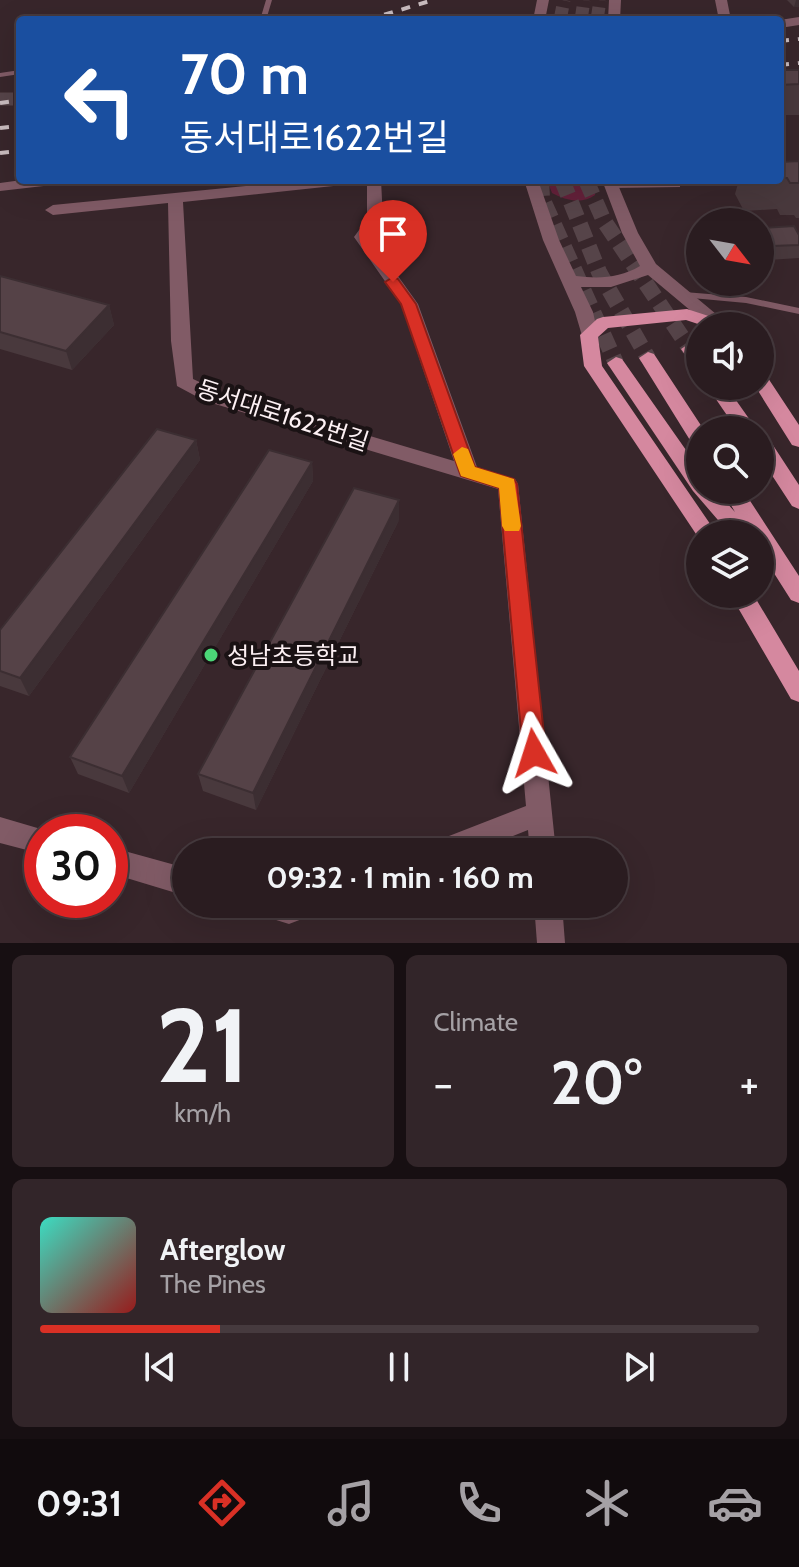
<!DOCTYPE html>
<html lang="en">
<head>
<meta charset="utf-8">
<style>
	:root { --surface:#2a1c20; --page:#322529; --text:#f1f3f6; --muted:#a5a1a5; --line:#463a3e; --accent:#d93025 }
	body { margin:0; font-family:Cabin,"Noto Sans KR",sans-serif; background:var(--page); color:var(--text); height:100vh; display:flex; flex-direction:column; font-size:30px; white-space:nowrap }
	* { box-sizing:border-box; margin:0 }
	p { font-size:26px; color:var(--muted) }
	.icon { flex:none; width:44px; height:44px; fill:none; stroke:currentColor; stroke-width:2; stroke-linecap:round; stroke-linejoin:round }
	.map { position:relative; height:943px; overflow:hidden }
	.panel { display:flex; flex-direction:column; gap:12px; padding:12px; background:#170f12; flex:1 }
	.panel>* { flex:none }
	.guide { position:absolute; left:16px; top:16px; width:768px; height:168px; border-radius:8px; box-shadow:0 8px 32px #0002,0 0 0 2px var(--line); background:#1a4fa0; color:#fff; overflow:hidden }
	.needle { width:52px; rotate:121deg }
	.controls { position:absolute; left:686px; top:208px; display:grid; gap:16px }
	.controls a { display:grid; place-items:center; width:88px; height:88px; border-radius:50%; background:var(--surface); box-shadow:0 8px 32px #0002,0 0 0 2px var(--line); font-size:40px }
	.speed { position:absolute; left:24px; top:814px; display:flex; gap:16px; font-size:40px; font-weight:700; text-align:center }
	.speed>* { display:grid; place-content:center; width:104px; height:104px; border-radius:50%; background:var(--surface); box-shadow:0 8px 32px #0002,0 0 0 2px var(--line); line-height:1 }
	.speed .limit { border:12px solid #d22; background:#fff; color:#111 }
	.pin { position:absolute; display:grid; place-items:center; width:68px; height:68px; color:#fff; margin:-82px -34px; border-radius:50% 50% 50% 0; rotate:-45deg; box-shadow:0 0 8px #0007 }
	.pin .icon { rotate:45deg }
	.me { position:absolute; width:88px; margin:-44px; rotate:354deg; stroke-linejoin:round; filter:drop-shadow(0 0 6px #0008) }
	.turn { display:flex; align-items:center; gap:28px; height:168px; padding:0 32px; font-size:36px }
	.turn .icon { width:104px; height:104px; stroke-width:2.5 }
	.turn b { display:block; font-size:56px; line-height:68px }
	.big { font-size:60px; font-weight:800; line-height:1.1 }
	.panel .card { flex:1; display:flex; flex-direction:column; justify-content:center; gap:12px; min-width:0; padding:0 28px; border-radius:12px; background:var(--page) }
	.panel .dial { align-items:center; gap:0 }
	.dial b { font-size:104px; line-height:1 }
	.song { display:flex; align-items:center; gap:24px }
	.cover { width:96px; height:96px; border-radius:12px; background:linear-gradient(135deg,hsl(170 70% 55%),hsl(0 70% 35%)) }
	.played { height:8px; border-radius:4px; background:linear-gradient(90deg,var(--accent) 25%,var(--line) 25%) }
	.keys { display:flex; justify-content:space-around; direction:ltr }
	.heat { display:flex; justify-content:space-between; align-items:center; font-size:44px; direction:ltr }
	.panel .tiles { flex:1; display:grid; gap:12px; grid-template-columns:1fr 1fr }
	.card:last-child { grid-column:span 2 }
	.trip { position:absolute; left:172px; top:838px; width:456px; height:80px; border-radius:40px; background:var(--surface); box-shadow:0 8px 32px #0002,0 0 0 2px var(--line); font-weight:800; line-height:80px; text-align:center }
	.tab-bar { display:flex; height:128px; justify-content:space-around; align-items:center; background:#110b0d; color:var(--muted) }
	.tab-bar .icon { width:56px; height:56px }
	.tab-bar .current { color:var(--accent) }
	.tab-bar b { font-size:36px; color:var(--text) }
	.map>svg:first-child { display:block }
	.green { fill:#64213a }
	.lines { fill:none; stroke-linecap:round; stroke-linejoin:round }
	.street-tunnel { stroke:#564449; stroke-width:13; stroke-dasharray:13 7; stroke-linecap:butt }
	.primary-tunnel-far1 { stroke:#564449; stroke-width:13; stroke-dasharray:13 7; stroke-linecap:butt }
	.primary-tunnel { stroke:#564449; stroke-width:16; stroke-dasharray:16 8; stroke-linecap:butt }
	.lane { fill:#815b66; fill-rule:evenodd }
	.street { fill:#815b66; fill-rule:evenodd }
	.primary { fill:#d5889f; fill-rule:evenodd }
	.rail { stroke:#c9bcbf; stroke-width:4; stroke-dasharray:9 9; stroke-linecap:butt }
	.wall { fill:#49393d }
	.shaded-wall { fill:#3c2e32 }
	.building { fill:#554247; stroke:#3c2e32; stroke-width:2 }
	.route { fill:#d93025; stroke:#8d1f18; stroke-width:2 }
	.slow { fill:#f59e0b }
	.poi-dot { fill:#4bd677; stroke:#1a1214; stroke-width:3 }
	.labels { text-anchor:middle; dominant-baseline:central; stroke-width:8; stroke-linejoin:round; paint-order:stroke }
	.street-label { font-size:24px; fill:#fdf1f4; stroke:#1a1214 }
	.poi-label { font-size:24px; fill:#fdf1f4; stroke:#1a1214; text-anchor:start }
</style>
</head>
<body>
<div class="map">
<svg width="799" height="943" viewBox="0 0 799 943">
	<rect width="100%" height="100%" fill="#38262b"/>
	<path class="green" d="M547,180H593L595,195C582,205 565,200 552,193Z"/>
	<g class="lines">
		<path class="street-tunnel" d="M0,99H20"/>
		<path class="primary-tunnel-far1" d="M560,20L564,0
			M581,20L584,0
			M597,20L600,0"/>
		<path class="primary-tunnel" d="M541,180L542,198L616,363
			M562,180L599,272L648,358
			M586,180L604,221L690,349"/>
		<path class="lane" d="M266,0H272L266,20H260Z
			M20,70V74L0,77V73Z
			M677,183H680V187L612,188L608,186L612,184Z
			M684,292L746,297L799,308V314L746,303L681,297V293Z"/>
		<path class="street" d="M537,0H549L545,20H533Z
			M609,0H621L620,20H608Z
			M715,0H727L731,20H719Z
			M799,17V25L780,28V20Z
			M22,180H68L61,184L0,191V183Z
			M307,180H359L352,184L183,202L193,379L219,391L454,461L401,304L354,237L367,219V180H381L383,219L370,237L418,304L477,467L515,479L518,484L556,852H530L528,830L473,852H427L431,843L526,806L498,489L205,401L177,386L171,341L168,203L53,215L45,210L53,205Z
			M524,180H538L559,240L576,276C599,279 620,278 640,266L622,233L602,180H616L638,233L656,264L722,319L723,326H709L648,275L611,287H581L593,312L598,335L589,341L583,339L575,312L543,240Z
			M0,817L51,832H42V854L0,843Z
			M110,847L186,868V896L110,873Z
			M253,904H319L315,914L289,924L257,914Z
			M534,904H562L565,943H537Z"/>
		<path class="primary" d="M687,309L727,322L730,326H704L686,320L608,328L598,337L602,366L717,534H700V540L584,366L580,335L597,319L603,317Z
			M690,343L700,350V369L694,367L681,349Z
			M648,352L654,354L704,430H700V447L693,445L639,358Z
			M616,357L622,359L700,470V490H715L735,512L722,490H743L799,576V603L791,600L760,551V534H730L693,491L607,363Z
			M760,373L766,375L799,425V447L792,445L755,386H760Z
			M707,386H726L757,430H737Z
			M760,434L767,436L799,485V509L792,506L760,457Z
			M730,594H753L799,671V702L791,699Z"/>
		<path class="rail" d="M367,20L433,0
			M780,41L799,39
			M780,65L799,63
			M0,103L20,100
			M0,128L20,126
			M0,153L20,151"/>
	</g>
	<path class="wall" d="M787,0H799V7H794Z
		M780,70H799V115H780Z
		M799,161V218H796L794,215H780L777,209L744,211L735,194L739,180H780V162Z
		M762,228L799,235V258L768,260L760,244V235Z
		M0,276L109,305L114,325L72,370L0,349Z
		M196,440L200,460L29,696L0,686V630Z
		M312,462L313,481L129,793L78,774L70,757Z
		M399,520L256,810L203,791L198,774Z"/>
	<path class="shaded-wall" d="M796,0H799V7H794Z
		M109,305L114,325L72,370L66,351Z
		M196,440L200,460L29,696L20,678Z
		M312,462L313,481L129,793L122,776Z
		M399,500V520L256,810L253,793Z"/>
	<path class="building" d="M780,70H799V84L780,85Z
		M799,161V183H790L787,178H780V162Z
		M794,226L799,235V245L772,246L762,228Z
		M0,276L109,305L66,351L0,332Z
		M157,429L196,440L20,678L0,671V630Z
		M269,450L312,462L122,776L70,757Z
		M354,488L399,500L253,793L198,774Z"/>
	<path class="route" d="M393,277L398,279L416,304L475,467L514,479L517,484L546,753L542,761L534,764L526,761L523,753L499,488L461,476L459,471L401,304L385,282Z"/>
	<path class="slow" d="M462,447L468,449L475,467L514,479L521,526L519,531H505L502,526L499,488L461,476L453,454Z"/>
	<circle class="poi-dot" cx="211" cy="655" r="8"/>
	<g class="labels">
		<g class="street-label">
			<text transform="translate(283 415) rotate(18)">동서대로1622번길</text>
		</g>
		<g class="poi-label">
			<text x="227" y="655">성남초등학교</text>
		</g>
	</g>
</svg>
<div class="controls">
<a><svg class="needle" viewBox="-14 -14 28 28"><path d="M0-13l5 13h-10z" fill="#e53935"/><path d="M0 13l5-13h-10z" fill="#a5a1a5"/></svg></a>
<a><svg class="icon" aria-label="sound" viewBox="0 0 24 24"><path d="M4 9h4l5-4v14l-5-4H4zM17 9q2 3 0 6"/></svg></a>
<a><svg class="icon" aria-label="search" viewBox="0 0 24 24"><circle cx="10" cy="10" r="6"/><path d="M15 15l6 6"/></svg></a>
<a><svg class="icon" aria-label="layers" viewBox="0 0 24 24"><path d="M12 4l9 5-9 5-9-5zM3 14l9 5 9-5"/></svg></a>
</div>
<div class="speed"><div class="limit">30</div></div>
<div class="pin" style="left:393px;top:282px;background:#d93025"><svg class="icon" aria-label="arrive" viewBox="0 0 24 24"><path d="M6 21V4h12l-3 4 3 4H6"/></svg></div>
<svg class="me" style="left:534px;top:753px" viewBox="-20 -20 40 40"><path d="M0-17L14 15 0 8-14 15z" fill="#d93025" stroke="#fff" stroke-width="4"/></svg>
<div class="trip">09:32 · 1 min · 160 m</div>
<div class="guide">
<div class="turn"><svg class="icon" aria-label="left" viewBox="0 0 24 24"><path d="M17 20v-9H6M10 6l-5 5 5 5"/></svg><div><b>70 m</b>동서대로1622번길</div></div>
</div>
</div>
<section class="panel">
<div class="tiles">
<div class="card dial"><b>21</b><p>km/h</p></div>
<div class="card"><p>Climate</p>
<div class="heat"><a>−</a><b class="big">20°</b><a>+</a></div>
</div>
<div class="card">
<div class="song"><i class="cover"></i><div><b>Afterglow</b><p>The Pines</p></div></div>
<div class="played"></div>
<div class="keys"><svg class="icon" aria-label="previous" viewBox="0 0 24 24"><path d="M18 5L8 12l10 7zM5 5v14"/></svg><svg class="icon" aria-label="pause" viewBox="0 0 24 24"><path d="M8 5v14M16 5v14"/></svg><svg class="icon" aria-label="next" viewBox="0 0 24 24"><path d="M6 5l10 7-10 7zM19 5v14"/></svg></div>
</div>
</div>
</section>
<nav class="tab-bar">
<b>09:31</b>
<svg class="icon current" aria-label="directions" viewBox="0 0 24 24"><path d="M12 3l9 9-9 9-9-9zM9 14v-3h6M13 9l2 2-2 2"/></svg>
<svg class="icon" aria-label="music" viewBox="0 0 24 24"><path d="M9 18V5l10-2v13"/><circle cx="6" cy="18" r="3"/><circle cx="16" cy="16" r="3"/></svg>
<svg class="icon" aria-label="phone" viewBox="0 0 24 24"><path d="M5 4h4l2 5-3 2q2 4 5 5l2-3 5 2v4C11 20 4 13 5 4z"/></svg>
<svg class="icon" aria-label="climate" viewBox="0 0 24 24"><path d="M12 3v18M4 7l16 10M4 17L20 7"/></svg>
<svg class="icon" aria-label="car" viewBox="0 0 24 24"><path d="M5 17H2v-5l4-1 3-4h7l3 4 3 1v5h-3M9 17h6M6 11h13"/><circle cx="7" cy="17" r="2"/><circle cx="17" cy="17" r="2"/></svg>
</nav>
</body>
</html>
